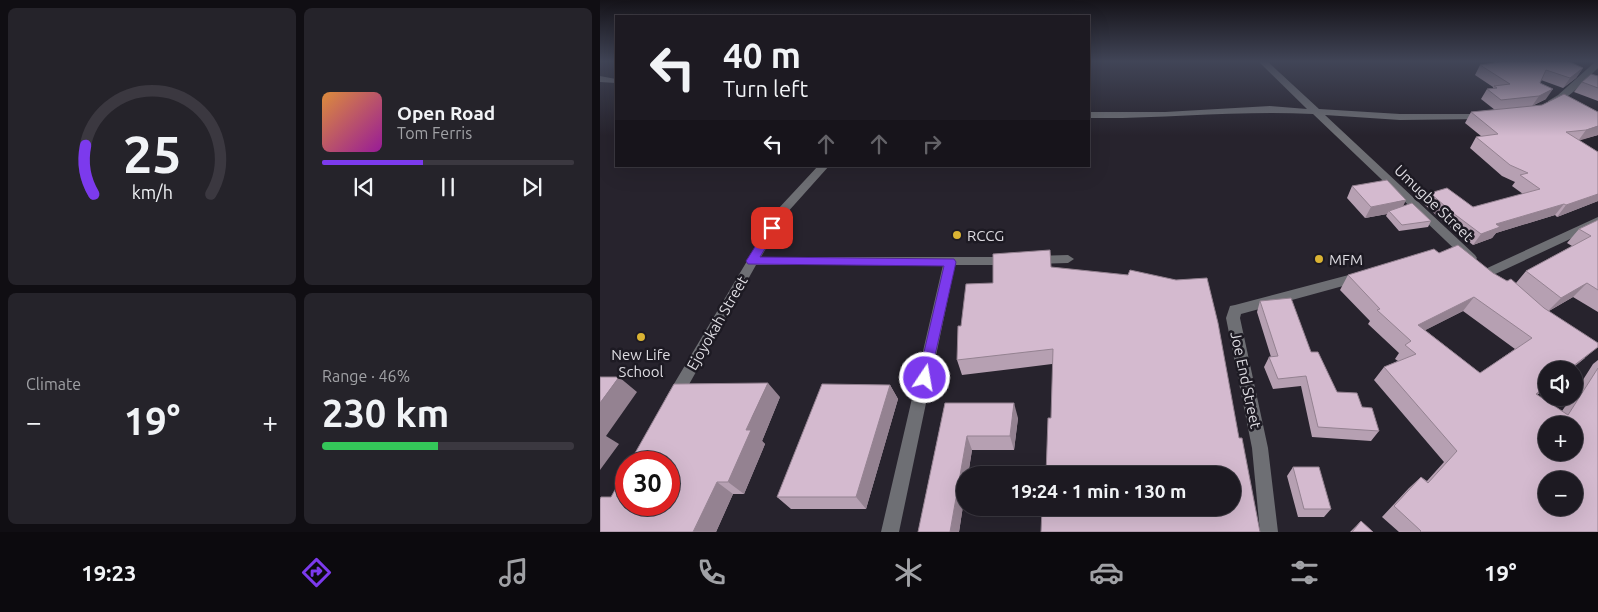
<!DOCTYPE html>
<html lang="en">
<head>
<meta charset="utf-8">
<style>
	:root { --surface:#1d1a22; --page:#25232a; --text:#f1f3f6; --muted:#a0a1a5; --line:#3b3840; --accent:#7c3aed }
	body { margin:0; font-family:Ubuntu,sans-serif; background:var(--page); color:var(--text); height:100vh; display:flex; flex-direction:column; font-size:19px; white-space:nowrap }
	* { box-sizing:border-box; margin:0 }
	p { font-size:16px; color:var(--muted) }
	.icon { flex:none; width:28px; height:28px; fill:none; stroke:currentColor; stroke-width:2; stroke-linecap:round; stroke-linejoin:round }
	.map { position:relative; flex:1; overflow:hidden }
	.drawer { display:flex; flex-direction:column; gap:8px; padding:8px; background:#100e13; width:600px }
	.drawer>* { flex:none }
	.hud { position:absolute; left:15px; top:15px; width:475px; height:152px; border-radius:0px; box-shadow:0 5px 20px #0002,0 0 0 1px var(--line); background:#1d1a22; color:var(--text); overflow:hidden }
	.tools { position:absolute; left:938px; top:361px; display:grid; gap:10px }
	.tools a { display:grid; place-items:center; width:45px; height:45px; border-radius:50%; background:var(--surface); box-shadow:0 5px 20px #0002,0 0 0 1px var(--line); font-size:25px }
	.speed { position:absolute; left:15px; top:451px; display:flex; gap:10px; font-size:25px; font-weight:700; text-align:center }
	.speed>* { display:grid; place-content:center; width:65px; height:65px; border-radius:50%; background:var(--surface); box-shadow:0 5px 20px #0002,0 0 0 1px var(--line); line-height:1 }
	.speed .limit { border:8px solid #d22; background:#fff; color:#111 }
	.pin { position:absolute; display:grid; place-items:center; width:42px; height:42px; color:#fff; margin:-21px; border-radius:10px; box-shadow:0 2px 8px #0006 }
	.me { position:absolute; width:55px; margin:-28px; rotate:12deg; stroke-linejoin:round; filter:drop-shadow(0 0 4px #0008) }
	.turn { display:flex; align-items:center; gap:18px; height:105px; padding:0 25px; font-size:22px }
	.turn .icon { width:65px; height:65px; stroke-width:2.5 }
	.turn b { display:block; font-size:35px; line-height:42px }
	.lanes { display:flex; align-items:center; height:48px; padding:0 25px; background:#0003; justify-content:center; gap:25px; direction:ltr }
	.lanes .off { opacity:.35 }
	.big { font-size:38px; font-weight:700; line-height:1.1 }
	.drawer .card { flex:1; display:flex; flex-direction:column; justify-content:center; gap:8px; min-width:0; padding:0 18px; border-radius:8px; background:var(--page) }
	.drawer .dial { align-items:center; gap:0 }
	.dial svg { height:130px; overflow:visible; fill:none; stroke:var(--line); stroke-width:7; stroke-linecap:round; text-anchor:middle }
	.dial text { fill:var(--text); stroke:none }
	.song { display:flex; align-items:center; gap:15px }
	.cover { width:60px; height:60px; border-radius:8px; background:linear-gradient(135deg,hsl(30 70% 55%),hsl(300 70% 35%)) }
	.played { height:5px; border-radius:2px; background:linear-gradient(90deg,var(--accent) 40%,var(--line) 40%) }
	.keys { display:flex; justify-content:space-around; direction:ltr }
	.heat { display:flex; justify-content:space-between; align-items:center; font-size:28px; direction:ltr }
	.charge { height:8px; border-radius:4px; background:linear-gradient(90deg,#34c759 46%,var(--line) 0) }
	.drawer .tiles { flex:1; display:grid; gap:8px; grid-template-columns:repeat(2,1fr) }
	.trip { position:absolute; left:356px; top:466px; width:285px; height:50px; border-radius:25px; background:var(--surface); box-shadow:0 5px 20px #0002,0 0 0 1px var(--line); font-weight:700; line-height:50px; text-align:center }
	.dock { display:flex; height:80px; justify-content:space-around; align-items:center; background:#0c0a0e; color:var(--muted) }
	.dock .icon { width:35px; height:35px }
	.dock .selected { color:var(--accent) }
	.dock b { font-size:22px; color:var(--text) }
	main { display:flex; flex:1; min-height:0 }
	.map>svg:first-child { display:block }
	.lines { fill:none; stroke-linecap:round; stroke-linejoin:round }
	.minor { fill:#6e6f74; fill-rule:evenodd }
	.wall { fill:#b6a0b2; fill-rule:evenodd }
	.shaded-wall { fill:#948291 }
	.building { fill:#d4bacf; stroke:#948291; fill-rule:evenodd }
	.route { fill:#7c3aed; stroke:#51269a }
	.poi-dot { fill:#dab333; stroke:#1d1a23; stroke-width:2 }
	.labels { text-anchor:middle; dominant-baseline:central; stroke-width:5; stroke-linejoin:round; paint-order:stroke }
	.street-label { font-size:15px; fill:#dedce2; stroke:#1d1a23 }
	.poi-label { font-size:15px; fill:#dedce2; stroke:#1d1a23; text-anchor:start }
</style>
</head>
<body>
<main>
<section class="drawer">
<div class="tiles">
<div class="card dial"><svg viewBox="0 0 100 80">
<path d="M14 69A42 42 0 1 1 86 69"/>
<path d="M14 69A42 42 0 0 1 9 39" stroke="#7c3aed"/>
<text x="50" y="56" font-size="32" font-weight="700">25</text>
<text x="50" y="72" font-size="11">km/h</text>
</svg></div>
<div class="card">
<div class="song"><i class="cover"></i><div><b>Open Road</b><p>Tom Ferris</p></div></div>
<div class="played"></div>
<div class="keys"><svg class="icon" aria-label="previous" viewBox="0 0 24 24"><path d="M18 5L8 12l10 7zM5 5v14"/></svg><svg class="icon" aria-label="pause" viewBox="0 0 24 24"><path d="M8 5v14M16 5v14"/></svg><svg class="icon" aria-label="next" viewBox="0 0 24 24"><path d="M6 5l10 7-10 7zM19 5v14"/></svg></div>
</div>
<div class="card"><p>Climate</p>
<div class="heat"><a>−</a><b class="big">19°</b><a>+</a></div>
</div>
<div class="card"><p>Range · 46%</p><b class="big">230 km</b><div class="charge"></div></div>
</div>
</section>
<div class="map">
<svg width="998" height="532" viewBox="0 0 998 532">
	<rect width="100%" height="100%" fill="#27232d"/>
	<g class="lines">
		<path class="minor" d="M658,61H667L719,109L800,114H886L888,116L883,119L800,120L725,115L875,255L877,258L875,261H867L713,114C638,110 564,119 489,118V112H565L670,106L707,109Z
			M995,62H998V68C988,78 961,107 948,105V101L958,95Z
			M0,76L16,79V83L0,82Z
			M218,166H229L186,214L161,257H409L413,258L415,261L413,264L409,265H355L299,532H281L343,265H156L78,404L73,406L68,404L65,399L178,209Z
			M998,217V226L891,276H883L881,273L883,270Z
			M468,255L474,259L468,263L434,264L430,263L428,260L430,257L434,256Z
			M760,272L765,274L766,277L765,280L641,314L640,318L668,448L678,532H660L652,448L626,318L630,306L635,305Z"/>
	</g>
	<path class="wall" d="M896,61H968L983,68L976,78L963,88L941,80L940,83L946,99L932,106L998,135L979,140L998,201L957,217L955,215L896,233L892,238L873,245L846,224L824,204L830,193L873,207L923,194L912,186L915,182L902,176L870,148L876,137L881,136L865,123L871,112L895,110L881,99L887,89L893,88V87L875,75L880,65L894,63Z
		M998,76V101L974,92L982,82Z
		M752,186L803,206L831,221L828,227L799,231L786,216L787,214L765,218L747,198Z
		M998,220V312L973,297L949,311L985,358L970,370H946V388L937,395L962,411L971,398H974V394L993,364L998,360V532H799L782,517L809,488L821,477L827,481L844,462L774,380L784,367L798,361L795,359L799,353L768,324L770,321L740,290L748,275L839,253L893,273L907,281L916,283L926,271L972,246L967,243L979,229ZM863,311L915,349L880,373L825,330Z
		M451,267L632,508L452,364L362,375L357,360L361,326L393,283Z
		M660,301L711,352L737,392L762,407L779,431L771,441L712,437L701,386L673,389L664,367L669,357H671L657,312Z
		M290,385L298,399L266,509H191L177,497Z
		M180,397L162,441L165,444L144,494H133L116,532H0Z
		M345,403L418,418L414,450H372L368,475H365V493L359,532H318Z
		M693,467L731,509L724,517H698L687,476Z
		M761,521L773,532H750Z"/>
	<path class="shaded-wall" d="M983,68L976,78L963,88L970,78Z
		M953,89L946,99L932,106L939,96Z
		M998,126V135L978,141L986,130Z
		M998,194V201L957,217L966,205Z
		M806,200L801,211H789L787,214L765,218L771,207Z
		M964,204L955,215L896,233L892,238L873,245L881,234L896,224Z
		M987,283L973,297L947,312L961,298Z
		M874,297L863,311L808,339L818,325Z
		M998,347L970,370H968Z
		M19,377L37,392L6,436L19,444L0,470V403Z
		M168,383L180,397L162,441L165,444L144,494L128,482L146,430Z
		M290,385L298,399L266,509L256,497Z
		M946,386V388L921,407L936,394Z
		M414,403L418,418L414,450L410,436Z
		M367,436L372,450L368,475H365V493L359,532H350Z
		M117,482L133,494L116,532H93Z"/>
	<path class="building" d="M907,61H968L983,68L970,78L946,70L940,83L953,89L939,96L901,100L887,89L897,88L894,86L910,84L880,65Z
		M991,74L998,76V88L982,82Z
		M964,94L998,112V126L986,130L966,132L998,152V194L966,205L964,204L896,224L900,227L881,234L853,213L830,193L847,188L873,207L940,189L920,175L928,173L910,165L876,137L898,134L871,112L942,105Z
		M787,180L806,200L771,207L752,186Z
		M812,203L831,221L802,225L789,211Z
		M998,220V290L987,283L961,298L926,271L991,236L979,229Z
		M858,245L893,273L907,281L911,279L944,308L998,343V347L968,370H946V386L936,394L968,415L998,368V532H820L821,531L794,506L821,477L828,483L857,451L784,367L816,354L805,345L811,341L777,310L780,309L748,275L834,249L839,253ZM874,297L932,338L880,373L818,325ZM946,425H974V452H946ZM946,480H974V508H946Z
		M450,250L451,267L528,275L530,270L576,280L607,278L618,323L639,438H642L660,532H441L442,508H632V475H446L448,418H451L453,349L357,360L358,326H361L366,284L393,283V254Z
		M691,298L711,352H718L737,392L757,393L762,407L772,408L779,431L718,427L706,376L678,379L669,357L678,356L660,301Z
		M0,377H19L0,403Z
		M168,383L146,430H151L128,482H117L93,532H0V499L1,497H11L26,470V505H69V462H30L74,384Z
		M222,384L290,385L256,497H177Z
		M345,403H414L410,436H367L350,532H318Z
		M693,467H719L731,509H704Z
		M761,521L773,532H752Z"/>
	<linearGradient id="sky" x2="0" y2="1"><stop stop-color="#151319"/><stop offset="0.45" stop-color="#414557"/><stop offset="1" stop-color="#414557" stop-opacity="0"/></linearGradient>
	<rect width="998" height="136" fill="url(#sky)"/>
	<path class="route" d="M172,225L177,228L160,257L354,259L356,262L329,382L325,384L320,382L318,378L344,266L148,264L146,261L148,258L168,226Z"/>
	<g class="poi-dot">
		<circle cx="357" cy="235" r="5"/>
		<circle cx="719" cy="259" r="5"/>
		<circle cx="41" cy="337" r="5"/>
	</g>
	<g class="labels">
		<g class="street-label">
			<text transform="translate(834 203) rotate(44)">Umugbe Street</text>
			<text transform="translate(117 323) rotate(-60)">Ejoyokah Street</text>
			<text transform="translate(646 380) rotate(78)">Joe End Street</text>
		</g>
		<g class="poi-label">
			<text x="367" y="235">RCCG</text>
			<text x="729" y="259">MFM</text>
			<text x="41" y="354" text-anchor="middle">New Life<tspan x="41" dy="17">School</tspan></text>
		</g>
	</g>
</svg>
<div class="tools">
<a><svg class="icon" aria-label="sound" viewBox="0 0 24 24"><path d="M4 9h4l5-4v14l-5-4H4zM17 9q2 3 0 6"/></svg></a>
<a>+</a>
<a>−</a>
</div>
<div class="speed"><div class="limit">30</div></div>
<div class="pin" style="left:172px;top:228px;background:#d93025"><svg class="icon" aria-label="arrive" viewBox="0 0 24 24"><path d="M6 21V4h12l-3 4 3 4H6"/></svg></div>
<svg class="me" style="left:325px;top:378px" viewBox="-20 -20 40 40"><circle r="17" fill="#7c3aed" stroke="#fff" stroke-width="3"/><path d="M0-11L8 9 0 5-8 9z" fill="#fff"/></svg>
<div class="trip">19:24 · 1 min · 130 m</div>
<div class="hud">
<div class="turn"><svg class="icon" aria-label="left" viewBox="0 0 24 24"><path d="M17 20v-9H6M10 6l-5 5 5 5"/></svg><div><b>40 m</b>Turn left</div></div>
<div class="lanes"><svg class="icon" aria-label="left" viewBox="0 0 24 24"><path d="M17 20v-9H6M10 6l-5 5 5 5"/></svg><svg class="icon off" aria-label="ahead" viewBox="0 0 24 24"><path d="M12 20V5M6 11l6-6 6 6"/></svg><svg class="icon off" aria-label="ahead" viewBox="0 0 24 24"><path d="M12 20V5M6 11l6-6 6 6"/></svg><svg class="icon off" aria-label="right" viewBox="0 0 24 24"><path d="M7 20v-9h11M14 6l5 5-5 5"/></svg></div>
</div>
</div>
</main>
<nav class="dock">
<b>19:23</b>
<svg class="icon selected" aria-label="directions" viewBox="0 0 24 24"><path d="M12 3l9 9-9 9-9-9zM9 14v-3h6M13 9l2 2-2 2"/></svg>
<svg class="icon" aria-label="music" viewBox="0 0 24 24"><path d="M9 18V5l10-2v13"/><circle cx="6" cy="18" r="3"/><circle cx="16" cy="16" r="3"/></svg>
<svg class="icon" aria-label="phone" viewBox="0 0 24 24"><path d="M5 4h4l2 5-3 2q2 4 5 5l2-3 5 2v4C11 20 4 13 5 4z"/></svg>
<svg class="icon" aria-label="climate" viewBox="0 0 24 24"><path d="M12 3v18M4 7l16 10M4 17L20 7"/></svg>
<svg class="icon" aria-label="car" viewBox="0 0 24 24"><path d="M5 17H2v-5l4-1 3-4h7l3 4 3 1v5h-3M9 17h6M6 11h13"/><circle cx="7" cy="17" r="2"/><circle cx="17" cy="17" r="2"/></svg>
<svg class="icon" aria-label="filters" viewBox="0 0 24 24"><path d="M4 7h16M4 17h16"/><circle cx="9" cy="7" r="2"/><circle cx="15" cy="17" r="2"/></svg>
<b>19°</b>
</nav>
</body>
</html>
